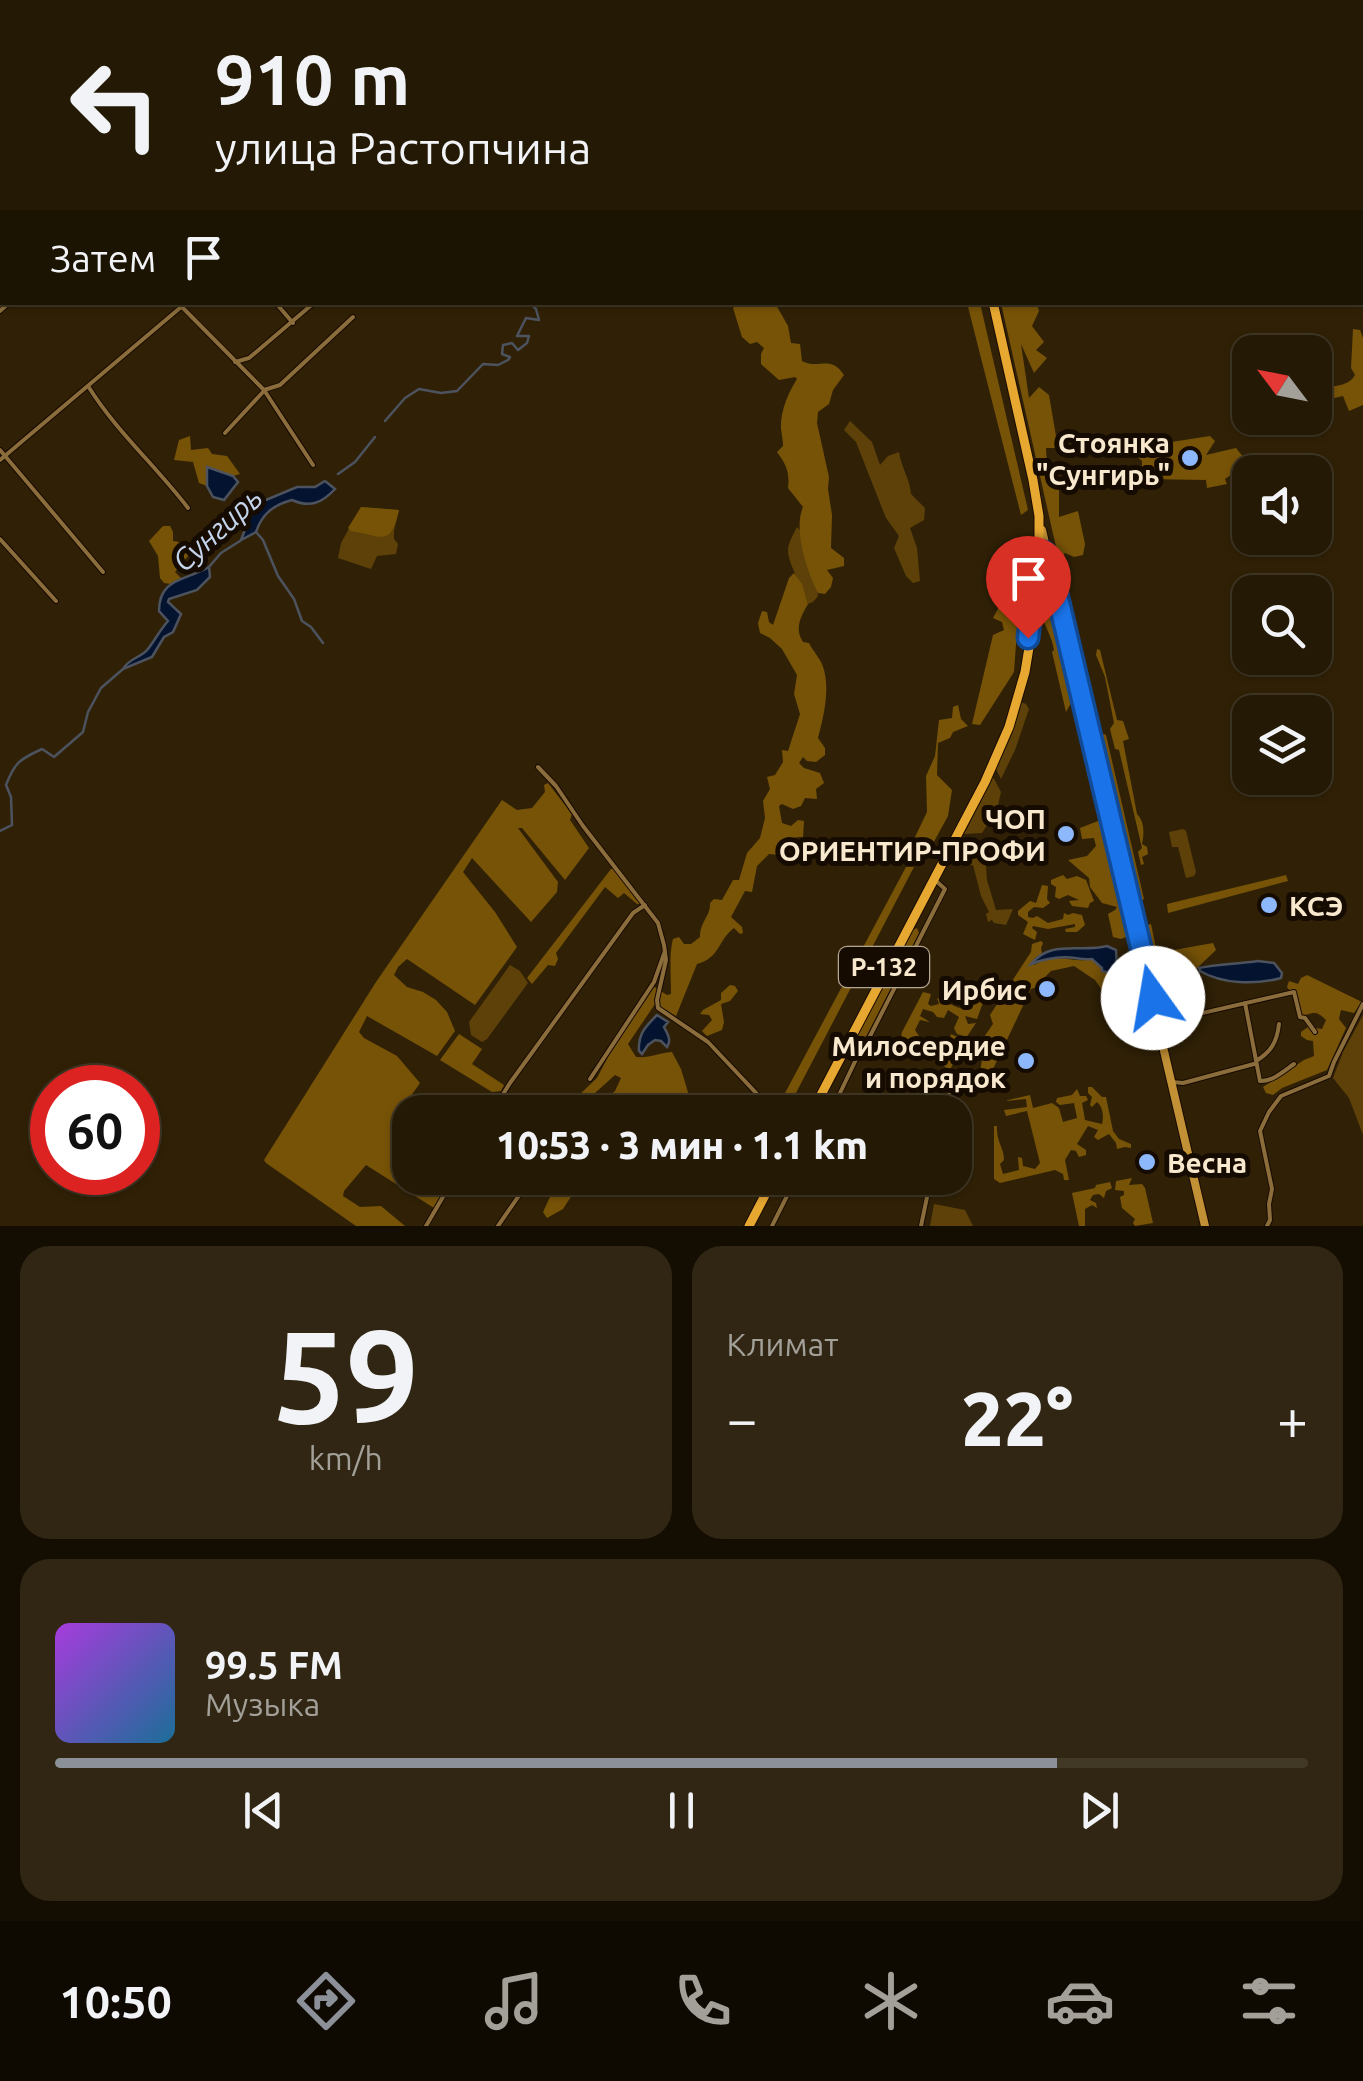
<!DOCTYPE html>
<html lang="ru">
<head>
<meta charset="utf-8">
<style>
	:root { --surface:#241904; --page:#302613; --text:#f1f3f6; --muted:#a3a09a; --line:#413826; --accent:#8c9099 }
	body { margin:0; font-family:Ubuntu,sans-serif; background:var(--page); color:var(--text); height:100vh; display:flex; flex-direction:column; font-size:38px; white-space:nowrap }
	* { box-sizing:border-box; margin:0 }
	p { font-size:32px; color:var(--muted) }
	.icon { flex:none; width:55px; height:55px; fill:none; stroke:currentColor; stroke-width:2; stroke-linecap:round; stroke-linejoin:round }
	.map { position:relative; height:1226px; overflow:hidden }
	.panel { display:flex; flex-direction:column; gap:20px; padding:20px; background:#140e02; flex:1 }
	.panel>* { flex:none }
	.hud { position:absolute; left:0px; top:0px; width:1365px; height:305px; box-shadow:0 2px 8px #0004,0 0 0 2px var(--line); background:#241904; color:var(--text); overflow:hidden }
	.needle { width:65px; rotate:302deg }
	.fabs { position:absolute; left:1232px; top:335px; display:grid; gap:20px }
	.fabs a { display:grid; place-items:center; width:100px; height:100px; border-radius:20px; background:var(--surface); box-shadow:0 2px 8px #0004,0 0 0 2px var(--line); font-size:50px }
	.speed { position:absolute; left:30px; top:1065px; display:flex; gap:20px; font-size:50px; font-weight:700; text-align:center }
	.speed>* { display:grid; place-content:center; width:130px; height:130px; border-radius:50%; background:var(--surface); box-shadow:0 2px 8px #0004,0 0 0 2px var(--line); line-height:1 }
	.speed .limit { border:15px solid #d22; background:#fff; color:#111 }
	.pin { position:absolute; display:grid; place-items:center; width:85px; height:85px; color:#fff; margin:-102px -42px; border-radius:50% 50% 50% 0; rotate:-45deg; box-shadow:0 0 10px #0007 }
	.pin .icon { rotate:45deg }
	.me { position:absolute; width:110px; margin:-55px; rotate:347deg; stroke-linejoin:round; filter:drop-shadow(0 0 8px #0008) }
	.turn { display:flex; align-items:center; gap:35px; height:210px; padding:0 50px; font-size:45px }
	.turn .icon { width:130px; height:130px; stroke-width:2.5 }
	.turn b { display:block; font-size:70px; line-height:85px }
	.then { display:flex; align-items:center; height:95px; padding:0 50px; background:#0003; gap:20px; font-size:38px }
	.big { font-size:75px; font-weight:800; line-height:1.1 }
	.panel .tile { flex:1; display:flex; flex-direction:column; justify-content:center; gap:15px; min-width:0; padding:0 35px; border-radius:30px; background:var(--page) }
	.panel .dial { align-items:center; gap:0 }
	.dial b { font-size:130px; line-height:1 }
	.song { display:flex; align-items:center; gap:30px }
	.cover { width:120px; height:120px; border-radius:15px; background:linear-gradient(135deg,hsl(280 70% 55%),hsl(200 70% 35%)) }
	.played { height:10px; border-radius:5px; background:linear-gradient(90deg,var(--accent) 80%,var(--line) 80%) }
	.keys { display:flex; justify-content:space-around; direction:ltr }
	.heat { display:flex; justify-content:space-between; align-items:center; font-size:55px; direction:ltr }
	.panel .tiles { flex:1; display:grid; gap:20px; grid-template-columns:1fr 1fr }
	.tile:last-child { grid-column:span 2 }
	.trip { position:absolute; left:392px; top:1095px; width:580px; height:100px; border-radius:30px; background:var(--surface); box-shadow:0 2px 8px #0004,0 0 0 2px var(--line); font-weight:800; line-height:100px; text-align:center }
	.tab-bar { display:flex; height:160px; justify-content:space-around; align-items:center; background:#0e0a02; color:var(--muted) }
	.tab-bar .icon { width:70px; height:70px }
	.tab-bar .on { color:var(--accent) }
	.tab-bar b { font-size:45px; color:var(--text) }
	.map>svg:first-child { display:block }
	.green { fill:#5d4109 }
	.forest { fill:#775307; fill-rule:evenodd }
	.water { fill:#031330; stroke:#4c535f; stroke-width:2.5 }
	.lines { fill:none; stroke-linecap:round; stroke-linejoin:round }
	.stream { stroke:#4c535f; stroke-width:2.5 }
	.street-casing { stroke:#180a00; stroke-width:6 }
	.primary-casing { stroke:#180a00; stroke-width:10 }
	.highway-casing { stroke:#180a00; stroke-width:11 }
	.street { stroke:#8b6d3b; stroke-width:4 }
	.primary { stroke:#c29035; stroke-width:8 }
	.highway { stroke:#e7a831; stroke-width:9 }
	.rail { stroke:#cebea4; stroke-width:2.5; stroke-dasharray:15 8; stroke-linecap:butt }
	.route-casing { stroke:#114b97; stroke-width:25 }
	.route { stroke:#1a73e8; stroke-width:18 }
	.poi-dot { fill:#8db9fc; stroke:#160b00; stroke-width:4 }
	.labels { text-anchor:middle; dominant-baseline:central; stroke-width:10; stroke-linejoin:round; paint-order:stroke }
	.shield { fill:#160b00; stroke:#b4a690; stroke-width:2.5 }
	.shield-label { font-size:25px; font-weight:bold; fill:#f8e8ce }
	.poi-label { font-size:28px; font-weight:bold; fill:#f8e8ce; stroke:#160b00; text-anchor:end }
	.water-label { font-size:30px; font-style:italic; fill:#c4d4ec; stroke:#160b00 }
</style>
</head>
<body>
<div class="map">
<svg width="1363" height="1226" viewBox="0 0 1363 1226">
	<rect width="100%" height="100%" fill="#302106"/>
	<path class="green" d="M971,0H1242L1244,2H965Z
		M850,421L872,442L880,465L888,456L899,452C901,467 910,479 911,494L925,508L924,520L910,528L917,548L920,581L913,583L906,576L894,548L899,536L886,518L856,442L844,430Z
		M361,507L399,510L394,531V539L398,544L396,554L377,556L371,569L338,558L341,543Z
		M797,527C812,543 816,575 818,596L813,602L808,604C804,588 788,565 788,550C788,543 794,533 797,527Z
		M1020,702L1026,704L1029,709L1015,750L1001,779L996,769L1008,742Z
		M993,777L1001,792L997,810L982,833L964,834Z
		M1183,829L1186,831L1196,872L1194,876L1186,878L1178,847H1172L1169,832Z
		M981,847L985,850L987,880L996,910L1013,909L1006,925L994,923L992,920L988,922L986,914L989,912L981,896L973,865L958,866L965,852L969,849V854L978,859L979,854L984,852Z
		M510,965L520,971L528,983L487,1039L482,1042L471,1035L469,1022Z
		M1363,1015V1135L1349,1098L1333,1078L1343,1052Z
		M934,1204L965,1210L973,1226H930Z"/>
	<path class="forest" d="M738,303H775L788,326L791,343L800,344L802,361C819,370 830,354 844,375L833,390L829,404L818,412L817,423L829,477L828,489L832,515L831,548L844,558V566L827,570L833,578L831,587L825,594L818,593C807,571 793,530 803,507L788,488C790,473 786,464 777,452L783,446C783,441 782,435 781,429C780,412 788,393 797,379L795,377L779,380L761,364V354L764,348L757,342L750,344L742,337L733,308Z
		M967,303H980L1028,510L1021,515Z
		M1001,303H1037L1039,311L1032,326L1044,342L1036,350L1047,358L1034,373L1021,344L1029,398L1039,387L1049,395L1058,448H1046L1047,466L1059,473V517L1078,511L1085,544L1083,555L1074,557L1065,553L1062,556L1065,577L1063,578Z
		M1353,329L1360,330L1363,338V405L1349,411L1343,396L1330,399L1316,391V387C1330,386 1348,388 1355,375L1351,368Z
		M190,436L191,450L208,448L212,454L227,456L240,474L233,476L208,467L207,486L199,483L193,462L174,460L179,440Z
		M1210,436L1215,441L1206,455L1236,448L1244,458V466L1225,479L1227,484L1207,488L1206,480L1144,479L1132,475V473L1142,471V461L1133,453L1139,447Z
		M361,507L399,510C390,548 383,536 351,531L348,528Z
		M163,526H170L173,532V541C184,542 185,547 188,556L175,572L181,578L171,584L164,583L160,578L158,556L149,541Z
		M794,573L802,584L808,604C801,616 794,629 803,642L809,643C813,651 819,657 822,664C831,686 824,715 818,738L825,748V755L816,762L807,761L803,757L799,763L804,768L820,773L824,783L816,789L817,799L805,798L801,806L793,809L782,804L779,806L782,823L791,826L798,820L804,821L803,837C784,837 789,843 779,855L769,854L757,866L752,892L745,891L731,917L742,927L743,933L740,934L734,928C718,940 720,958 697,964L676,1016L655,1004L628,1044L636,1057C652,1058 657,1053 672,1052L681,1069L693,1109L691,1112H668L666,1094L646,1103L640,1093L636,1112H604L607,1108L602,1101L615,1091L621,1078L615,1075L585,1102L580,1101L579,1095L597,1078L611,1051L653,986L667,995L671,994C671,978 669,953 673,939L679,937L684,944H691L700,937C699,923 711,916 710,903L714,899L722,900L733,880H739L747,853L760,838L765,818L763,801L770,789L767,777L775,775L783,762L782,750L788,751L800,714L794,694L797,675L782,649L770,638L760,633L758,623L762,611L767,612L769,622L773,625L789,578Z
		M1001,603L1018,616L1014,672L980,725L972,724L993,635L1004,630L1002,622L993,618Z
		M1046,611L1053,613L1072,701L1066,712L1052,652L1054,650C1052,637 1045,627 1042,615Z
		M1097,649L1100,650L1117,720L1123,721L1129,739L1123,741L1137,814C1145,822 1144,835 1142,844L1147,847L1148,854L1142,857L1144,864L1141,865L1138,852L1142,848L1119,750L1115,749L1110,729L1114,723L1105,677L1096,655Z
		M958,705L961,719L968,726L953,732L950,738L938,743L937,775L952,790L948,816L931,847L915,837L927,812L926,776L935,756L939,720L952,718L953,707Z
		M1101,733L1106,735L1144,899L1141,901L1136,898L1098,738Z
		M548,783L572,814L570,820L589,848L565,880L522,828H518L558,882L557,892L531,922L472,858L463,872L495,912L517,947L475,1005L407,959L398,967L394,975L407,987L423,992L436,1000L447,1012L455,1031L437,1056L367,1016L359,1032L364,1038L397,1056L420,1083L392,1123L410,1115V1178H442L449,1184L434,1208L366,1165L344,1191L343,1196L360,1207L381,1206L405,1226H356L266,1163L264,1160L376,982L502,800L517,810L532,808L545,792L544,785Z
		M1098,821L1103,823L1129,936L1121,939L1113,937L1108,914L1115,910L1117,907L1102,903L1090,887L1089,878L1068,860L1087,856L1096,846L1094,838L1082,839L1080,828Z
		M906,867H914L786,1112L777,1108Z
		M611,869H614L641,904H637L624,893L618,898L605,887L556,953L558,959L555,966L548,965L532,984L527,978Z
		M1063,875L1067,879L1077,876L1086,880L1094,901L1090,903L1088,908L1072,906L1069,901L1079,900L1068,895L1059,899L1055,897L1056,887L1051,884V880Z
		M1286,875L1288,881L1168,913L1167,904Z
		M1042,885L1048,886L1047,899L1050,903L1043,908L1034,907L1028,912V917L1033,918L1037,916L1048,923L1063,919L1064,913L1068,915L1073,913L1082,915L1085,925L1077,932H1066L1065,929L1075,927V924L1048,929L1033,926L1032,928L1037,932L1035,940L1023,934L1028,922L1018,915V911L1030,901L1036,903Z
		M1151,924L1157,953L1213,943L1216,950L1196,969L1192,963L1162,968L1163,980L1153,979L1144,926Z
		M917,928L919,933L867,1035L856,1047L852,1045L913,930Z
		M1041,941L1043,943L1041,948L1042,953L1034,959V965C1059,951 1071,964 1092,959L1102,968V971C1113,974 1122,970 1134,974L1136,984L1104,993L1095,980L1074,966L1051,971L1043,979V985L1031,989L994,1067L987,1075L980,1073L982,1059L978,1050L981,1048L984,1037L993,1024L990,1015L1031,952L1032,944Z
		M1307,975L1362,1002L1354,1013L1341,1010L1339,1019L1346,1028L1327,1070L1282,1088L1273,1095L1266,1093L1263,1087L1304,1060L1314,1056L1313,1041L1307,1040L1301,1036V1032L1308,1027L1322,1029L1326,1020C1314,1008 1313,1015 1301,1015L1299,1002L1287,987L1289,981L1298,984L1301,978Z
		M984,982L989,986L977,1019L965,1016L968,1024L976,1023L964,1041L951,1068L949,1069L900,1043L902,1032L923,992L931,994L928,1004L931,1006L939,1004L937,998L959,1008L962,1004L970,1008ZM923,1009L933,1012L937,1017L944,1018L948,1010L959,1017L954,1028L957,1034L964,1036V1040L951,1034L950,1038L960,1046L956,1052H950L946,1045L943,1049L953,1055L952,1058L934,1049L936,1053L932,1056L922,1048L923,1044L931,1043L932,1039H921L915,1030L920,1020L930,1022L920,1016Z
		M730,985L735,986L738,991L730,1001L721,1004L724,1022L722,1030L707,1036L702,1031L712,1020L709,1015L700,1014L703,1010L721,1000V993Z
		M459,1034L482,1049L472,1064L504,1085L501,1091L492,1092L440,1060Z
		M1088,1087H1092L1102,1097H1106L1113,1131L1119,1139L1131,1144V1148L1125,1147L1117,1149L1116,1143L1109,1134L1098,1140L1094,1137L1098,1130L1088,1126L1077,1144L1086,1150V1155L1079,1157L1076,1151L1071,1150L1065,1160L1069,1180H1064L1063,1174L1055,1170L1000,1183L994,1179V1126H997C996,1142 1004,1147 1004,1160L1000,1164L1003,1174L1019,1170L1018,1157L1022,1158L1023,1166L1035,1169L1040,1163L1027,1111L1006,1116L1004,1110L1027,1107L1026,1099L1004,1101L1030,1095L1033,1108L1052,1103L1059,1108L1063,1122L1077,1118L1074,1103L1060,1105L1056,1102L1057,1098L1072,1095L1077,1089L1080,1096H1086L1088,1100L1082,1103L1085,1120L1102,1124C1104,1117 1103,1107 1097,1102L1092,1107L1090,1105L1092,1097L1088,1093Z
		M562,1178H583L563,1209L547,1218L543,1212L556,1184Z
		M1132,1178L1129,1185L1142,1184L1145,1188L1153,1223L1135,1226L1133,1223L1135,1219L1122,1208L1120,1197L1124,1195V1191L1115,1190L1116,1181Z
		M1110,1182L1112,1188L1106,1191L1104,1198L1099,1194L1093,1195L1090,1200L1096,1203L1097,1208L1092,1205L1085,1209V1226H1079L1072,1193L1095,1188L1096,1185Z"/>
	<path class="water" d="M207,467L233,476L238,482L224,500L213,497L207,486Z
		M325,481L335,489C322,503 310,508 292,500C273,505 262,514 256,532L241,540L249,519L261,502L297,487H315Z
		M209,567L210,577L197,590L169,599L168,602L181,614L173,632L164,637L152,657L123,669C129,658 141,658 148,649C155,640 160,630 168,621L159,611C159,578 185,581 209,567Z
		M1107,946L1116,950L1117,968L1110,973L1102,971V968L1092,959C1086,960 1081,959 1075,958C1060,956 1044,959 1031,964C1051,939 1080,953 1107,946Z
		M1258,961L1274,963L1282,973L1281,978C1255,985 1222,984 1200,971L1199,968C1218,964 1238,964 1258,961Z
		M657,1015L668,1022L664,1027C667,1033 672,1040 667,1047L661,1041L655,1040L648,1045L642,1054L639,1051C638,1034 645,1027 657,1015Z"/>
	<g class="lines">
		<path class="stream" d="M619,0L621,2
			M48,2L49,0
			M0,94L2,92
			M385,421L405,398L419,389L441,393L457,391L483,364L498,365L508,360L510,357L502,354L503,345L512,343L518,350L527,343L529,336H517L526,318L539,320L536,309L529,302
			M338,474L355,462L375,437
			M256,532L263,540L278,576L294,599L302,621L311,627L323,643
			M208,568L221,553L240,541
			M0,831L12,825L11,797L6,785C15,762 20,759 42,749L54,757L83,732L88,712L101,688L123,669"/>
		<g class="street-casing">
			<path id="street" d="M457,0L460,2
				M366,2L368,0
				M510,2L512,0
				M275,302L293,323
				M182,307L264,390L313,465
				M0,311L10,302
				M235,362L249,358L315,302
				M88,386C116,431 156,466 188,508
				M264,390L280,385L353,317
				M225,433L263,392
				M0,450L103,572
				M0,460L187,302
				M0,539L56,601
				M538,767L556,786L583,826L658,923L664,945L666,960L657,1000L658,1008L708,1042L774,1112
				M1245,1003L1260,1081C1272,1082 1284,1071 1294,1064
				M1159,1023L1294,992L1300,1017L1305,1018L1315,1032
				M1256,1061C1271,1052 1277,1042 1279,1024
				M590,1079L654,982L665,951
				M1172,1082L1183,1083L1254,1064
				M492,1112L510,1083L633,913L645,905
				M831,1112L860,1051L865,1046L945,889L935,880
				M945,1112L954,1074
				M426,1226L454,1178
				M498,1226L531,1178
				M772,1226L796,1178
				M921,1226L931,1178
				M1267,1226L1270,1220L1269,1204L1272,1189L1260,1131L1269,1112L1281,1096L1329,1076L1334,1062L1363,1004"/>
		</g>
		<g class="primary-casing">
			<path id="primary" d="M1042,530L1205,1226"/>
		</g>
		<g class="highway-casing">
			<path id="highway" d="M919,0L920,2
				M812,1112L985,782L1009,727L1025,672L1034,617L1039,535V516L1033,480L993,302
				M749,1226L774,1178"/>
		</g>
		<use href="#street" class="street"/>
		<use href="#primary" class="primary"/>
		<use href="#highway" class="highway"/>
		<path class="rail" d="M1249,0L1250,2
			M1362,173L1363,174"/>
	</g>
	<g class="lines">
		<g class="route-casing">
			<path id="route" d="M1028,638L1038,556L1044,552L1048,556L1153,998"/>
		</g>
		<use href="#route" class="route"/>
	</g>
	<g class="poi-dot">
		<circle cx="1190" cy="458" r="10"/>
		<circle cx="1066" cy="834" r="10"/>
		<circle cx="1269" cy="905" r="10"/>
		<circle cx="1047" cy="989" r="10"/>
		<circle cx="1026" cy="1061" r="10"/>
		<circle cx="1147" cy="1162" r="10"/>
	</g>
	<g class="labels">
		<rect class="shield" x="839" y="947" width="90" height="40" rx="8"/>
		<g class="shield-label">
			<text x="884" y="967">Р-132</text>
		</g>
		<g class="poi-label">
			<text x="1170" y="442">Стоянка<tspan x="1170" dy="32">"Сунгирь"</tspan></text>
			<text x="1046" y="818">ЧОП<tspan x="1046" dy="32">ОРИЕНТИР-ПРОФИ</tspan></text>
			<text x="1289" y="905" text-anchor="start">КСЭ</text>
			<text x="1027" y="989">Ирбис</text>
			<text x="1006" y="1045">Милосердие<tspan x="1006" dy="32">и порядок</tspan></text>
			<text x="1167" y="1162" text-anchor="start">Весна</text>
		</g>
		<g class="water-label">
			<text transform="translate(217 529) rotate(-42)">Сунгирь</text>
		</g>
	</g>
</svg>
<div class="fabs">
<a><svg class="needle" viewBox="-14 -14 28 28"><path d="M0-13l5 13h-10z" fill="#e53935"/><path d="M0 13l5-13h-10z" fill="#a3a09a"/></svg></a>
<a><svg class="icon" aria-label="sound" viewBox="0 0 24 24"><path d="M4 9h4l5-4v14l-5-4H4zM17 9q2 3 0 6"/></svg></a>
<a><svg class="icon" aria-label="search" viewBox="0 0 24 24"><circle cx="10" cy="10" r="6"/><path d="M15 15l6 6"/></svg></a>
<a><svg class="icon" aria-label="layers" viewBox="0 0 24 24"><path d="M12 4l9 5-9 5-9-5zM3 14l9 5 9-5"/></svg></a>
</div>
<div class="speed"><div class="limit">60</div></div>
<div class="pin" style="left:1028px;top:638px;background:#d93025"><svg class="icon" aria-label="arrive" viewBox="0 0 24 24"><path d="M6 21V4h12l-3 4 3 4H6"/></svg></div>
<svg class="me" style="left:1153px;top:998px" viewBox="-20 -20 40 40"><circle r="19" fill="#fff"/><path d="M0-13L10 11 0 6-10 11z" fill="#1a73e8"/></svg>
<div class="trip">10:53 · 3 мин · 1.1 km</div>
<div class="hud">
<div class="turn"><svg class="icon" aria-label="left" viewBox="0 0 24 24"><path d="M17 20v-9H6M10 6l-5 5 5 5"/></svg><div><b>910 m</b>улица Растопчина</div></div>
<div class="then">Затем<svg class="icon" aria-label="arrive" viewBox="0 0 24 24"><path d="M6 21V4h12l-3 4 3 4H6"/></svg></div>
</div>
</div>
<section class="panel">
<div class="tiles">
<div class="tile dial"><b>59</b><p>km/h</p></div>
<div class="tile"><p>Климат</p>
<div class="heat"><a>−</a><b class="big">22°</b><a>+</a></div>
</div>
<div class="tile">
<div class="song"><i class="cover"></i><div><b>99.5 FM</b><p>Музыка</p></div></div>
<div class="played"></div>
<div class="keys"><svg class="icon" aria-label="previous" viewBox="0 0 24 24"><path d="M18 5L8 12l10 7zM5 5v14"/></svg><svg class="icon" aria-label="pause" viewBox="0 0 24 24"><path d="M8 5v14M16 5v14"/></svg><svg class="icon" aria-label="next" viewBox="0 0 24 24"><path d="M6 5l10 7-10 7zM19 5v14"/></svg></div>
</div>
</div>
</section>
<nav class="tab-bar">
<b>10:50</b>
<svg class="icon on" aria-label="directions" viewBox="0 0 24 24"><path d="M12 3l9 9-9 9-9-9zM9 14v-3h6M13 9l2 2-2 2"/></svg>
<svg class="icon" aria-label="music" viewBox="0 0 24 24"><path d="M9 18V5l10-2v13"/><circle cx="6" cy="18" r="3"/><circle cx="16" cy="16" r="3"/></svg>
<svg class="icon" aria-label="phone" viewBox="0 0 24 24"><path d="M5 4h4l2 5-3 2q2 4 5 5l2-3 5 2v4C11 20 4 13 5 4z"/></svg>
<svg class="icon" aria-label="climate" viewBox="0 0 24 24"><path d="M12 3v18M4 7l16 10M4 17L20 7"/></svg>
<svg class="icon" aria-label="car" viewBox="0 0 24 24"><path d="M5 17H2v-5l4-1 3-4h7l3 4 3 1v5h-3M9 17h6M6 11h13"/><circle cx="7" cy="17" r="2"/><circle cx="17" cy="17" r="2"/></svg>
<svg class="icon" aria-label="filters" viewBox="0 0 24 24"><path d="M4 7h16M4 17h16"/><circle cx="9" cy="7" r="2"/><circle cx="15" cy="17" r="2"/></svg>
</nav>
</body>
</html>
